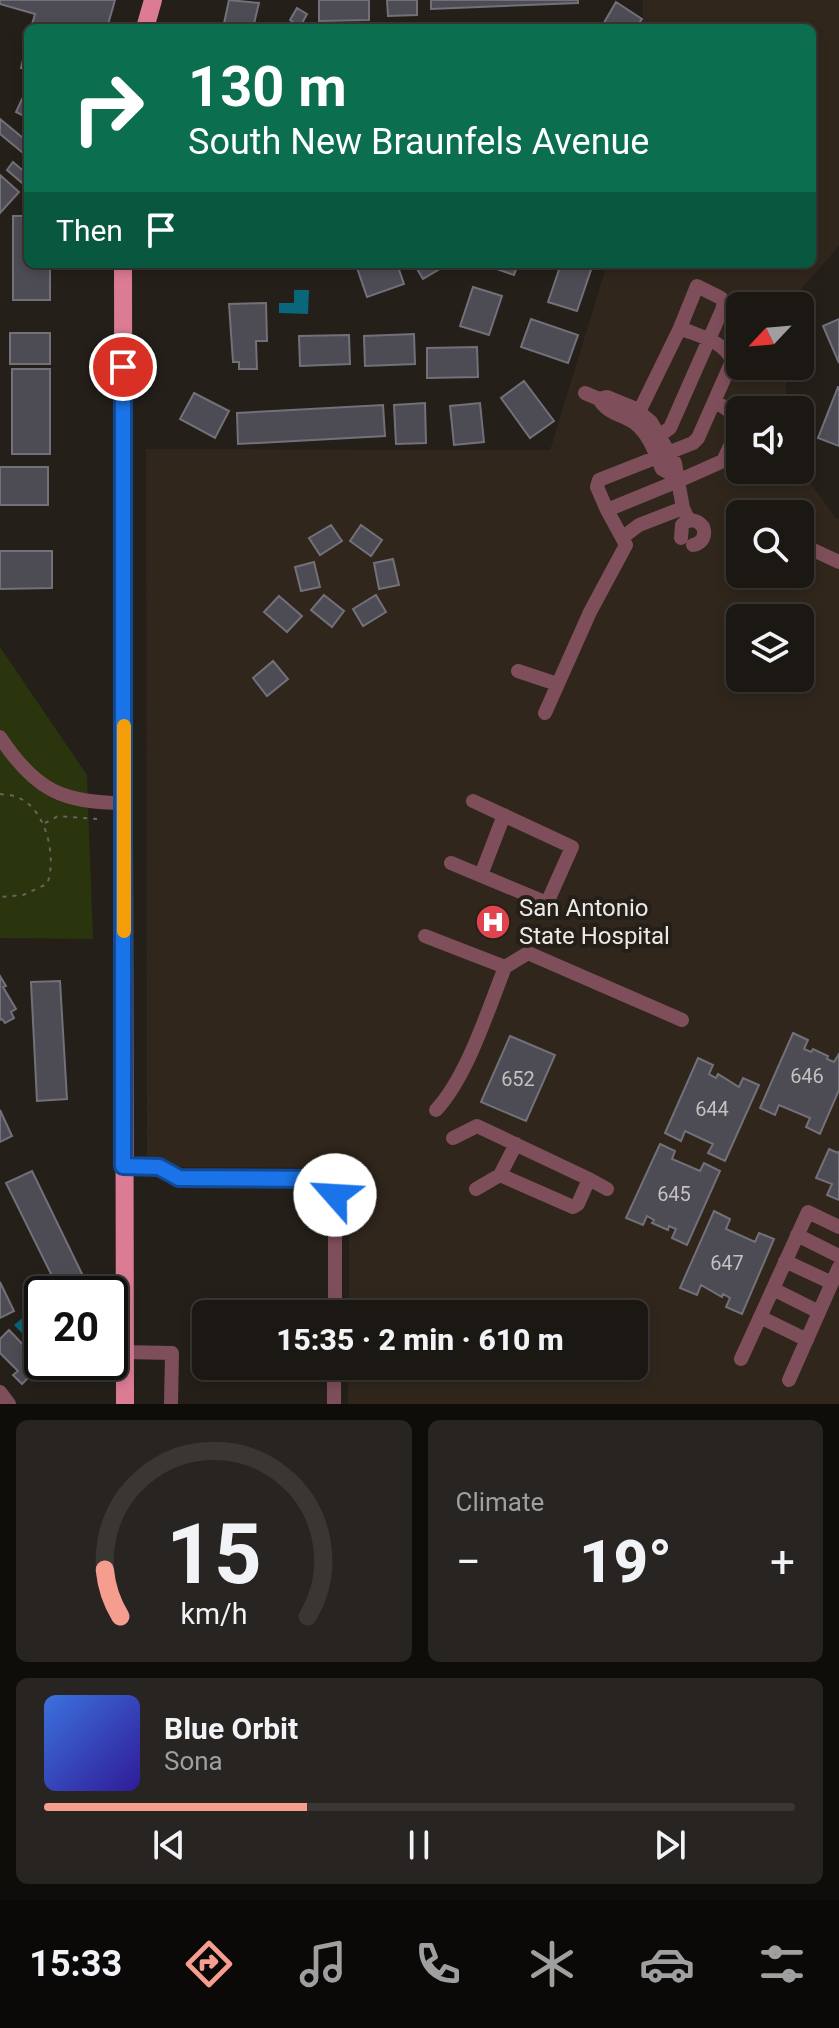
<!DOCTYPE html>
<html lang="en">
<head>
<meta charset="utf-8">
<style>
	:root { --surface:#1b1713; --page:#282421; --text:#f1f3f6; --muted:#a09fa0; --line:#393633; --accent:#f59d8f }
	body { margin:0; font-family:Roboto,sans-serif; background:var(--page); color:var(--text); height:100vh; display:flex; flex-direction:column; font-size:30px; white-space:nowrap }
	* { box-sizing:border-box; margin:0 }
	p { font-size:26px; color:var(--muted) }
	.icon { flex:none; width:44px; height:44px; fill:none; stroke:currentColor; stroke-width:2; stroke-linecap:round; stroke-linejoin:round }
	.map { position:relative; height:1404px; overflow:hidden }
	.sheet { display:flex; flex-direction:column; gap:16px; padding:16px; background:#0f0d0a; flex:1 }
	.sheet>* { flex:none }
	.guide { position:absolute; left:24px; top:24px; width:792px; height:244px; border-radius:12px; box-shadow:0 4px 12px #0003,0 0 0 2px var(--line); background:#0b6e4f; color:#fff; overflow:hidden }
	.needle { width:52px; rotate:244deg }
	.fabs { position:absolute; left:726px; top:292px; display:grid; gap:16px }
	.fabs a { display:grid; place-items:center; width:88px; height:88px; border-radius:12px; background:var(--surface); box-shadow:0 4px 12px #0003,0 0 0 2px var(--line); font-size:40px }
	.speed { position:absolute; left:24px; top:1276px; display:flex; gap:16px; font-size:40px; font-weight:700; text-align:center }
	.speed>* { display:grid; place-content:center; width:104px; height:104px; border-radius:50%; background:var(--surface); box-shadow:0 4px 12px #0003,0 0 0 2px var(--line); line-height:1 }
	.speed .limit { border:4px solid #111; border-radius:12px; background:#fff; color:#111 }
	.pin { position:absolute; display:grid; place-items:center; width:68px; height:68px; color:#fff; margin:-34px; border:4px solid #fff; border-radius:50%; box-shadow:0 2px 8px #0007 }
	.me { position:absolute; width:88px; margin:-44px; rotate:296deg; stroke-linejoin:round; filter:drop-shadow(0 0 6px #0008) }
	.turn { display:flex; align-items:center; gap:28px; height:168px; padding:0 32px; font-size:36px }
	.turn .icon { width:104px; height:104px; stroke-width:2.5 }
	.turn b { display:block; font-size:56px; line-height:68px }
	.then { display:flex; align-items:center; height:76px; padding:0 32px; background:#0003; gap:16px; font-size:30px }
	.big { font-size:60px; font-weight:800; line-height:1.1 }
	.sheet .card { flex:1; display:flex; flex-direction:column; justify-content:center; gap:12px; min-width:0; padding:0 28px; border-radius:12px; background:var(--page) }
	.sheet .dial { align-items:center; gap:0 }
	.dial svg { height:208px; overflow:visible; fill:none; stroke:var(--line); stroke-width:7; stroke-linecap:round; text-anchor:middle }
	.dial text { fill:var(--text); stroke:none }
	.song { display:flex; align-items:center; gap:24px }
	.cover { width:96px; height:96px; border-radius:12px; background:linear-gradient(135deg,hsl(220 70% 55%),hsl(250 70% 35%)) }
	.played { height:8px; border-radius:4px; background:linear-gradient(90deg,var(--accent) 35%,var(--line) 35%) }
	.keys { display:flex; justify-content:space-around; direction:ltr }
	.heat { display:flex; justify-content:space-between; align-items:center; font-size:44px; direction:ltr }
	.sheet .tiles { flex:1; display:grid; gap:16px; grid-template-columns:1fr 1fr }
	.card:last-child { grid-column:span 2 }
	.trip { position:absolute; left:192px; top:1300px; width:456px; height:80px; border-radius:12px; background:var(--surface); box-shadow:0 4px 12px #0003,0 0 0 2px var(--line); font-weight:800; line-height:80px; text-align:center }
	.dock { display:flex; height:128px; justify-content:space-around; align-items:center; background:#0b0908; color:var(--muted) }
	.dock .icon { width:56px; height:56px }
	.dock .selected { color:var(--accent) }
	.dock b { font-size:36px; color:var(--text) }
	.map>svg:first-child { display:block }
	.built { fill:#30261c; fill-rule:evenodd }
	.green { fill:#2a340d }
	.water { fill:#09667b }
	.building { fill:#4d4b53; stroke:#727079; stroke-width:2 }
	.lines { fill:none; stroke-linecap:round; stroke-linejoin:round }
	.path { stroke:#68645e; stroke-width:2; stroke-dasharray:4 6; stroke-linecap:butt }
	.minor { stroke:#7e4f5a; stroke-width:14 }
	.major { stroke:#dc7c94; stroke-width:18 }
	.route-casing { stroke:#114b97; stroke-width:20 }
	.route { stroke:#1a73e8; stroke-width:14 }
	.slow { stroke:#f59e0b; stroke-width:14 }
	.labels { text-anchor:middle; dominant-baseline:central; stroke-width:8; stroke-linejoin:round; paint-order:stroke }
	.number-label { font-size:20px; fill:#c4c1c0 }
	.poi-label { font-size:24px; fill:#ece8e4; stroke:#241f19; text-anchor:start }
</style>
</head>
<body>
<div class="map">
<svg width="839" height="1404" viewBox="0 0 839 1404">
	<rect width="100%" height="100%" fill="#241f19"/>
	<path class="built" d="M643,0H839V246L786,306H740V366H786V410H740V470L800,469L836,518L839,519V1404H348V1366H634V1314H349V1168L147,1167L146,449L550,450L607,264H812V28H643ZM740,514H800V574H740ZM740,618H800V678H740Z"/>
	<path class="green" d="M0,647L87,775L93,939L0,938Z"/>
	<path class="water" d="M294,290H309L308,314L279,313V303H294Z
		M25,1316L34,1327L42,1332V1340L33,1335L28,1339L14,1325Z"/>
	<path class="building" d="M0,0H115L107,28H31L35,14L0,4Z
		M229,0L259,3L253,28H223Z
		M319,0H369V20L319,21Z
		M387,0H417V15L388,16Z
		M431,0H578V3L431,9Z
		M616,2L642,19L636,28H601Z
		M297,8L307,14L300,27L290,20Z
		M28,40V70L21,68Z
		M22,99L28,102V118L16,112Z
		M0,119L28,142L23,153L0,134Z
		M13,162L28,175V188L7,170Z
		M0,175L19,192L0,213Z
		M13,216H28V264H50V300H13Z
		M369,264H397L404,284L367,297L357,268Z
		M414,264H448L423,279Z
		M483,264H518L514,275Z
		M561,264H593L577,311L548,302Z
		M473,287L502,296L489,335L460,326Z
		M266,303L267,341H256L257,369H239V362H233L229,304Z
		M531,319L578,335L568,363L521,347Z
		M839,319V363L823,326Z
		M10,333H50V364H10Z
		M414,334L415,364L365,366L364,336Z
		M349,335L350,364L300,366L299,336Z
		M477,347L478,377L427,378V348Z
		M12,369H50V454H12Z
		M524,381L554,421L530,438L501,398Z
		M838,387H839V446L818,438Z
		M194,393L229,411L215,438L180,419Z
		M425,403L426,443L396,444L394,405Z
		M480,403L484,442L454,445L450,406Z
		M383,405L385,436L238,444L237,413Z
		M0,467H48V505H0Z
		M331,525L342,541L320,555L309,538Z
		M361,525L382,540L371,556L350,541Z
		M0,551H52V588L0,589Z
		M393,559L399,585L379,589L374,563Z
		M314,562L320,587L301,591L295,567Z
		M324,595L344,611L332,627L311,610Z
		M376,595L386,612L363,626L353,609Z
		M279,596L302,616L287,632L264,612Z
		M273,661L288,679L267,696L253,678Z
		M0,976L6,986L3,987L16,1009L11,1012L14,1018L5,1023L2,1019L0,1020Z
		M60,981L67,1099L37,1101L31,982Z
		M793,1033L808,1040L804,1049L811,1052L813,1049L828,1056L827,1059L834,1062L839,1054V1090L820,1134L806,1127L810,1118L779,1105L775,1115L760,1108Z
		M510,1036L555,1055L526,1121L481,1102Z
		M698,1058L713,1065L709,1074L716,1078L718,1074L739,1087L743,1078L759,1085L725,1161L708,1153L713,1144L685,1131L681,1141L665,1133Z
		M0,1110L12,1136L0,1142Z
		M660,1144L675,1151L672,1159L700,1171L704,1163L720,1171L687,1245L672,1238L676,1229L669,1226L668,1230L652,1223L654,1220L647,1216L643,1225L626,1218Z
		M829,1149L838,1153L839,1151V1200L827,1195L832,1184L816,1178Z
		M32,1171L84,1278L59,1290L6,1183Z
		M714,1211L730,1219L726,1229L755,1242L759,1233L774,1239L742,1314L726,1307L730,1298L723,1294L722,1297L701,1285L697,1295L680,1288Z
		M0,1282L14,1311L0,1318Z
		M9,1330L29,1351L37,1343L42,1348V1362H51L32,1380L29,1377L22,1384L13,1375L18,1371L0,1353V1339Z"/>
	<g class="lines">
		<path class="path" d="M0,794C6,795 14,795 19,798C47,810 57,859 47,884L23,895L0,897
			M45,823L58,816L97,819"/>
		<path class="minor" d="M599,399C607,414 623,414 636,424C650,436 655,453 662,469L675,476
			M636,418L680,328
			M607,510L597,487L599,480L693,443L698,438L732,361C725,341 698,336 680,328L697,286L721,298L724,302L722,310L670,428L650,442
			M689,521L683,508L678,481L723,461L739,427L735,415L715,401
			M623,537L639,525L683,508
			M681,538L682,525C689,518 697,519 703,527C706,535 703,543 693,545
			M800,544L839,562
			M518,671L557,684
			M545,713L590,612L626,545L607,510L678,481L675,463L651,422L634,408L607,397L599,399L585,393
			M0,737C35,790 62,803 124,803
			M451,863L547,903L572,847L473,801
			M481,875L504,815
			M425,936L505,967C488,1010 467,1077 436,1110
			M505,967L528,953L682,1020
			M453,1138L477,1126L589,1179L578,1204L573,1207L500,1175L476,1189
			M123,1166L159,1167L179,1178L323,1179L330,1184L335,1195V1314
			M500,1175L516,1144
			M589,1179L607,1189
			M797,1235L839,1256
			M785,1261L832,1283
			M773,1289L819,1312
			M760,1317L807,1340
			M124,1352L172,1353L171,1404
			M741,1359L808,1212L839,1227
			M789,1380L839,1267
			M0,1392L9,1404
			M334,1404V1366"/>
		<path class="major" d="M145,28L153,0
			M123,264L125,1404"/>
	</g>
	<g class="lines">
		<g class="route-casing">
			<path id="route" d="M123,367V1166L159,1167L179,1178L323,1179L330,1184L335,1195"/>
		</g>
		<use href="#route" class="route"/>
		<path class="slow" d="M124,726V931"/>
	</g>
	<defs>
		<g id="hospital-disc" transform="scale(1.8)"><circle r="9.5" fill="#e0444e" stroke="#241f19"/><path d="M-5-5h3v3.5h4V-5h3V5h-3V1.5h-4V5h-3Z" fill="#fff"/></g>
	</defs>
	<g fill-rule="evenodd">
		<use href="#hospital-disc" x="493" y="922"/>
	</g>
	<g class="labels">
		<g class="number-label">
			<text x="807" y="1076">646</text>
			<text x="518" y="1079">652</text>
			<text x="712" y="1109">644</text>
			<text x="674" y="1194">645</text>
			<text x="727" y="1263">647</text>
		</g>
		<g class="poi-label">
			<text x="519" y="908">San Antonio<tspan x="519" dy="28">State Hospital</tspan></text>
		</g>
	</g>
</svg>
<div class="fabs">
<a><svg class="needle" viewBox="-14 -14 28 28"><path d="M0-13l5 13h-10z" fill="#e53935"/><path d="M0 13l5-13h-10z" fill="#a09fa0"/></svg></a>
<a><svg class="icon" aria-label="sound" viewBox="0 0 24 24"><path d="M4 9h4l5-4v14l-5-4H4zM17 9q2 3 0 6"/></svg></a>
<a><svg class="icon" aria-label="search" viewBox="0 0 24 24"><circle cx="10" cy="10" r="6"/><path d="M15 15l6 6"/></svg></a>
<a><svg class="icon" aria-label="layers" viewBox="0 0 24 24"><path d="M12 4l9 5-9 5-9-5zM3 14l9 5 9-5"/></svg></a>
</div>
<div class="speed"><div class="limit">20</div></div>
<div class="pin" style="left:123px;top:367px;background:#d93025"><svg class="icon" aria-label="arrive" viewBox="0 0 24 24"><path d="M6 21V4h12l-3 4 3 4H6"/></svg></div>
<svg class="me" style="left:335px;top:1195px" viewBox="-20 -20 40 40"><circle r="19" fill="#fff"/><path d="M0-13L10 11 0 6-10 11z" fill="#1a73e8"/></svg>
<div class="trip">15:35 · 2 min · 610 m</div>
<div class="guide">
<div class="turn"><svg class="icon" aria-label="right" viewBox="0 0 24 24"><path d="M7 20v-9h11M14 6l5 5-5 5"/></svg><div><b>130 m</b>South New Braunfels Avenue</div></div>
<div class="then">Then<svg class="icon" aria-label="arrive" viewBox="0 0 24 24"><path d="M6 21V4h12l-3 4 3 4H6"/></svg></div>
</div>
</div>
<section class="sheet">
<div class="tiles">
<div class="card dial"><svg viewBox="0 0 100 80">
<path d="M14 69A42 42 0 1 1 86 69"/>
<path d="M14 69A42 42 0 0 1 8 51" stroke="#f59d8f"/>
<text x="50" y="56" font-size="32" font-weight="700">15</text>
<text x="50" y="72" font-size="11">km/h</text>
</svg></div>
<div class="card"><p>Climate</p>
<div class="heat"><a>−</a><b class="big">19°</b><a>+</a></div>
</div>
<div class="card">
<div class="song"><i class="cover"></i><div><b>Blue Orbit</b><p>Sona</p></div></div>
<div class="played"></div>
<div class="keys"><svg class="icon" aria-label="previous" viewBox="0 0 24 24"><path d="M18 5L8 12l10 7zM5 5v14"/></svg><svg class="icon" aria-label="pause" viewBox="0 0 24 24"><path d="M8 5v14M16 5v14"/></svg><svg class="icon" aria-label="next" viewBox="0 0 24 24"><path d="M6 5l10 7-10 7zM19 5v14"/></svg></div>
</div>
</div>
</section>
<nav class="dock">
<b>15:33</b>
<svg class="icon selected" aria-label="directions" viewBox="0 0 24 24"><path d="M12 3l9 9-9 9-9-9zM9 14v-3h6M13 9l2 2-2 2"/></svg>
<svg class="icon" aria-label="music" viewBox="0 0 24 24"><path d="M9 18V5l10-2v13"/><circle cx="6" cy="18" r="3"/><circle cx="16" cy="16" r="3"/></svg>
<svg class="icon" aria-label="phone" viewBox="0 0 24 24"><path d="M5 4h4l2 5-3 2q2 4 5 5l2-3 5 2v4C11 20 4 13 5 4z"/></svg>
<svg class="icon" aria-label="climate" viewBox="0 0 24 24"><path d="M12 3v18M4 7l16 10M4 17L20 7"/></svg>
<svg class="icon" aria-label="car" viewBox="0 0 24 24"><path d="M5 17H2v-5l4-1 3-4h7l3 4 3 1v5h-3M9 17h6M6 11h13"/><circle cx="7" cy="17" r="2"/><circle cx="17" cy="17" r="2"/></svg>
<svg class="icon" aria-label="filters" viewBox="0 0 24 24"><path d="M4 7h16M4 17h16"/><circle cx="9" cy="7" r="2"/><circle cx="15" cy="17" r="2"/></svg>
</nav>
</body>
</html>
